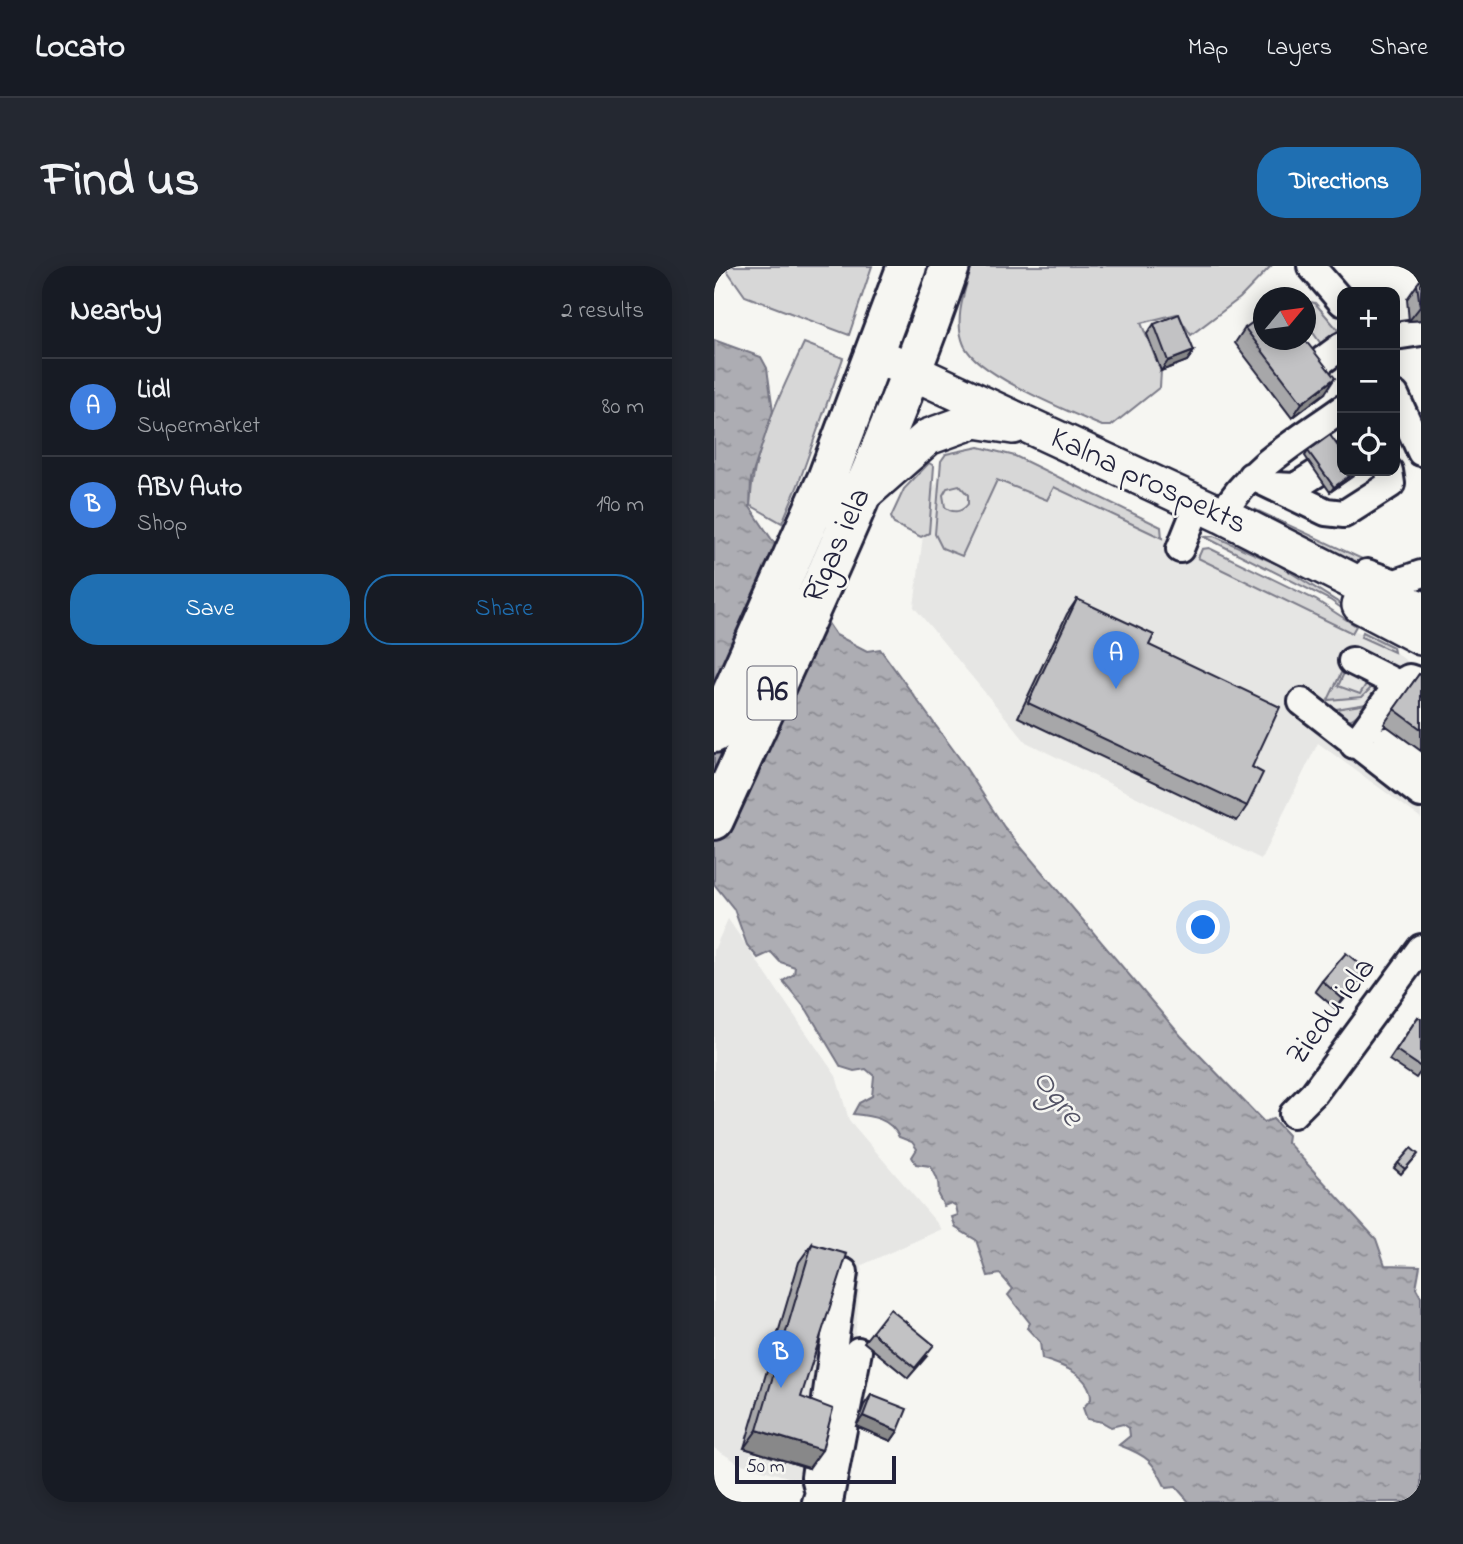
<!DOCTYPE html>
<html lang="en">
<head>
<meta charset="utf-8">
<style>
	:root { --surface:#171b24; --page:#242831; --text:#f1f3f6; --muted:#9ea1a6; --line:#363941; --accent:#1f6fb2 }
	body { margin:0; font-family:"Indie Flower",sans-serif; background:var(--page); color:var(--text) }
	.controls { position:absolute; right:21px; top:21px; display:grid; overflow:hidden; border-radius:14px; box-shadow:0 4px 18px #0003 }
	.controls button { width:63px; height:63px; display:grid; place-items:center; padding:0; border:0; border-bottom:2px solid var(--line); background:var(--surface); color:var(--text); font:35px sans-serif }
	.compass { position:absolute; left:539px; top:21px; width:63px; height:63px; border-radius:50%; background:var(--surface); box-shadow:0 4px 18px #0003; rotate:61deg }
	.scale { position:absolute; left:21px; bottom:18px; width:161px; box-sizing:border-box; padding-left:7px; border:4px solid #22223b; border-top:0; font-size:19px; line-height:24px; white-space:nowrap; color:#22223b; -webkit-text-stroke:5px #f6f6f2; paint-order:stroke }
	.you { position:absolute; left:490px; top:662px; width:24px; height:24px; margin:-18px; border:5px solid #fff; border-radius:50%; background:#1a73e8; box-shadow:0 0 0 10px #1a73e833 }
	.badge { display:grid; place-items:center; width:46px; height:46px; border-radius:50%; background:var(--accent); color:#fff; font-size:23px; font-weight:700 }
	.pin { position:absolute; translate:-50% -58px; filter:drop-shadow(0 2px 4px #0008) }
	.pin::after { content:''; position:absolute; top:37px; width:24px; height:21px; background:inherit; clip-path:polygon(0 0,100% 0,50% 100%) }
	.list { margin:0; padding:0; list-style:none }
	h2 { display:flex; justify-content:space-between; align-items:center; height:91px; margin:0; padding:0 28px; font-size:30px }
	h2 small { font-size:23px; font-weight:400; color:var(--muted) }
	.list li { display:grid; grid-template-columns:46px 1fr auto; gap:21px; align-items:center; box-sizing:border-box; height:98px; padding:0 28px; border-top:2px solid var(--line) }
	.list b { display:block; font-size:26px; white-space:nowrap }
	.list p { margin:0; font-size:23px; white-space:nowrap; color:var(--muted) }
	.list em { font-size:23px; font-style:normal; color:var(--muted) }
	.actions { display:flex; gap:14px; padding:21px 28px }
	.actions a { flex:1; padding:16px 0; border:2px solid var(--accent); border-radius:28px; text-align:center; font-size:24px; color:var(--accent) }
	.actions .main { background:var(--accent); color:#fff }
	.icon { flex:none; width:38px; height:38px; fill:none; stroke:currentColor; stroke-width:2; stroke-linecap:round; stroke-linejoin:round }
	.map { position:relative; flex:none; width:707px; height:1236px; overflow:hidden; border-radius:28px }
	header { display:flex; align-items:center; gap:42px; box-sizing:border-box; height:98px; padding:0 35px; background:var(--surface); border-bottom:2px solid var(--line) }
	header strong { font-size:33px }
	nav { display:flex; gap:38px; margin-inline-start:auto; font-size:24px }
	.intro { display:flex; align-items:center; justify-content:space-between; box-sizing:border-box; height:168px; padding:0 42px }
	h1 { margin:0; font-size:49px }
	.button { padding:18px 32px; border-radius:28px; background:var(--accent); color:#fff; font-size:24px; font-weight:700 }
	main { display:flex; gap:42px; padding:0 42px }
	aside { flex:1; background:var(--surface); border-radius:28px; box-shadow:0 4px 18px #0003 }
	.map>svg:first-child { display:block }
</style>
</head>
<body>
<header>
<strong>Locato</strong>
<nav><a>Map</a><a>Layers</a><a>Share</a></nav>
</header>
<div class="intro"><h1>Find us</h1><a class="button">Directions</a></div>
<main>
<aside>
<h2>Nearby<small>2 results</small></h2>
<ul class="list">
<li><span class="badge" style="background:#3f7fe0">A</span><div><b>Lidl</b><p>Supermarket</p></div><em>80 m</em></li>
<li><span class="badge" style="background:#3f7fe0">B</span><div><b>ABV Auto</b><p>Shop</p></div><em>190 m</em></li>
</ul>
<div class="actions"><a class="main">Save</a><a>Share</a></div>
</aside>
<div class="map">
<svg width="707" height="1236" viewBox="0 0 707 1236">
	<defs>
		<pattern id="water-ripples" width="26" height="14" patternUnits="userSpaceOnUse" patternTransform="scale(1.75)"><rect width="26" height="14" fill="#adadb3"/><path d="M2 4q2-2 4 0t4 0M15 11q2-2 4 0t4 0" fill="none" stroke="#8c8c93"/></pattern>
	</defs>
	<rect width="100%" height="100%" fill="#f6f6f2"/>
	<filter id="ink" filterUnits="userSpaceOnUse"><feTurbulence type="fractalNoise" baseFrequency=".0143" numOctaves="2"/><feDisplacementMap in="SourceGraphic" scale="14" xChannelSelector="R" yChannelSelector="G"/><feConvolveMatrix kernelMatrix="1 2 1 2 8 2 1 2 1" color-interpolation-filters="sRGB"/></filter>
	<g filter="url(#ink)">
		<path fill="#e6e6e4" d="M278,187l395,193 34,26v146l-103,-75 -57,116 -235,-117 -112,-135 14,-111 16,-24z
			M14,653l108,157 13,44 93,109 -80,36 -8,83 -42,136 -74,-21 -24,-15v-498z"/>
		<path fill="#d7d7d7" stroke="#7c7c89" stroke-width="2" fill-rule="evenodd" d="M10,0h148l-23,69 -104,-39z
			M258,0h299l-31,32 -49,37 -14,-21 -36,9 20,48 -1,16 -49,39h-9c-32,-14 -125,-51 -138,-81 -11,-25 1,-55 8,-79z
			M596,36l5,1 23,27 -14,18 -18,-25v-18z
			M90,77l39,15 -45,127 -16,38 -32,-18c3,-59 30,-110 54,-162z
			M265,181l36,9 146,71 1,11 -108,-51 -7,13 -50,-20 -35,76 -20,-8 -7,-14 6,-73 5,-7zM245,219l9,10v9c-6,8 -15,10 -23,3l-2,-12 4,-7z
			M215,197l5,3 -5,67 -8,4 -27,-13 -3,-7 13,-28z
			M542,244l117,54 -7,3 -106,-51z
			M500,270l63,28 83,52 -3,3 -27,-19 -125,-63z
			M495,282l107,52 40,26 -4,7 -154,-75 4,-9z
			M649,366l30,15 1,5 -33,-15z
			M629,403l2,2 -7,15 22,8 6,-10 12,-3 -16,16 -34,3z
			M653,438c-17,22 -21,19 -42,3l11,2z"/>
		<path fill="url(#water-ripples)" stroke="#757583" stroke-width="2" d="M0,74l47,17 6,11 6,43 -22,68 -1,28 86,128 31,16 13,-2 80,110 44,68 177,209 83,86 9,-3 15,16 -1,7 89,97 9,26 35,1 -4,22 5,9v205h-232l-13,-15 -10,1c-13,-27 -18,-32 -47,-43l11,-9 -1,-8 -6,-4 -12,3 -9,-5 -15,-3 -4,-11 8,-9c0,-24 -29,-34 -49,-40l-2,-17 -13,-14 3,-5 -22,-28 5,-6 -13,-15 -12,2 -12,-36 -20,-12 -4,-11 6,-2 -2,-9 -5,-3 -7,3 -6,-11c2,-12 -1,-19 -8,-29l-14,-2 -4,-7 5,-8 -5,-7 -13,-5c-9,-19 -27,-21 -46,-23l6,-11 13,-7 2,-20 -8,-7 -12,2 -13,-4 -34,-57 -24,-29 11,-7 1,-7 -15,-5 -9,-10 -13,6 -11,-13 -13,-36 -20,-25z"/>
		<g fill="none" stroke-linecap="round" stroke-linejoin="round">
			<g stroke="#22223b" stroke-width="32">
				<path id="minor" d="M597,0l31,36
					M681,70l26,-4
					M598,102l30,-22
					M681,129l26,57
					M537,210l75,36 18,2 47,-30 -2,-13
					M559,220l22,1 47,-30
					M508,249c26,-47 77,-75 120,-106
					M466,283l18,-45
					M653,307l28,10 26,-9
					M638,395l46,23
					M588,436l119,92
					M673,475l34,26
					M640,479l44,-61 11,-6 12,4
					M579,848l21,-21 107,-145
					M102,1236l3,-9 -4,-16 29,-205
					M115,1236l29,-151"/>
			</g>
			<g stroke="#22223b" stroke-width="40">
				<path id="major" d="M160,88l348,161 140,71 59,23
					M146,231l68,-60 47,-17 38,6
					M646,339l61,32"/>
			</g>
			<g stroke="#22223b" stroke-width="44">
				<path id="highway" d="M0,467l113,-254 80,-213
					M0,554c84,-183 171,-364 236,-554"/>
			</g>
			<use href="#minor" stroke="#f6f6f2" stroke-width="26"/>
			<use href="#major" stroke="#f6f6f2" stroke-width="35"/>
			<use href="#highway" stroke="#f6f6f2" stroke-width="38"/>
		</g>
		<path fill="#a7a7a9" stroke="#22223b" stroke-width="2" d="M707,13v41l-12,1 -2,-22z
			M440,58l40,27 -7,10 -26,10 -14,-37z
			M531,62l80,65 -33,25 -57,-75z
			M594,185l45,25 -23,16 -25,-36z
			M363,333l72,46 103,122 -5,39 -10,15 -219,-104 49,-103z
			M705,408l2,1v76l-37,-27z
			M646,714l-24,29 -21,-18 7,-10z
			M704,751l3,2v52l-5,7 -27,-18z
			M704,888l-17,20 -7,-6 4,-5z
			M98,978l-11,153 8,71 -65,-20 55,-186z
			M158,1066l55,24 -19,22 -44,-36z
			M157,1129l27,36 -7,10 -35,-15 8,-21z"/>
		<path fill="#888889" stroke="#22223b" stroke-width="2" d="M706,41h1v13l-12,1z
			M480,85l-7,10 -26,10 7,-10z
			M621,112l-10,15 -33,25 10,-15z
			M642,205l-3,5 -23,16 4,-5z
			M653,704l-7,10 -24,29 7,-10z
			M149,1150l35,15 -7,10 -35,-15z
			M43,1164l65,20 -13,18 -65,-20z"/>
		<path fill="#c2c2c4" stroke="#22223b" stroke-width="2" d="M707,13v28h-1l-3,-23z
			M465,48l15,37 -26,10 -14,-37z
			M550,48v26h41l30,38 -33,25 -57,-75z
			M616,169l12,17v19h14l-22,16 -26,-36z
			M363,333l77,36 -5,10 131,62 -28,60 11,6 -16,33 -219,-103z
			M705,408l2,1v54l-27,-20z
			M632,687l21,17 -24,29 -21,-18z
			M704,751l3,2v48l-25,-17z
			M697,882l7,6 -13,15 -7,-6z
			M98,978l35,10 -46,143 32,12 -11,41 -65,-20z
			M176,1043l44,36 -19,23 -43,-36z
			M157,1129l36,14 -9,22 -35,-15z"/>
	</g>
	<g text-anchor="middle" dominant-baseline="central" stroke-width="5" stroke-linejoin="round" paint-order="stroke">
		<rect fill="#f6f6f2" stroke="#626272" stroke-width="2" x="33.5" y="400.5" width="49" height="53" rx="5"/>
		<g font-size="30" font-weight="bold" fill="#22223b">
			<text x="58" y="427">A6</text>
		</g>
		<g font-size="32" fill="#22223b" stroke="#f6f6f2">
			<text transform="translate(434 216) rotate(25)">Kalna prospekts</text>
			<text transform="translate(124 280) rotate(-66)">Rīgas iela</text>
			<text transform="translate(618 746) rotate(-53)">Ziedu iela</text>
		</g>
		<g font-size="33" font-style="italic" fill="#535365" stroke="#f6f6f2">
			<text transform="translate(343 832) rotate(53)">Ogre</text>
		</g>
	</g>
</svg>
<div class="controls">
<button>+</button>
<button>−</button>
<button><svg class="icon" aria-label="locate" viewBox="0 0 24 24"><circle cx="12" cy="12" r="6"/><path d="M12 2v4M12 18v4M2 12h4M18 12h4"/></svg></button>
</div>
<svg class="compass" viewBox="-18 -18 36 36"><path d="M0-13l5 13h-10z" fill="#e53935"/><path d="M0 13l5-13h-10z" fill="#9ea1a6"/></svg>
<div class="scale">50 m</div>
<div class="you"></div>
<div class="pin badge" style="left:402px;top:423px;background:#3f7fe0">A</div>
<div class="pin badge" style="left:67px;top:1122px;background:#3f7fe0">B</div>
</div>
</main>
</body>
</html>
